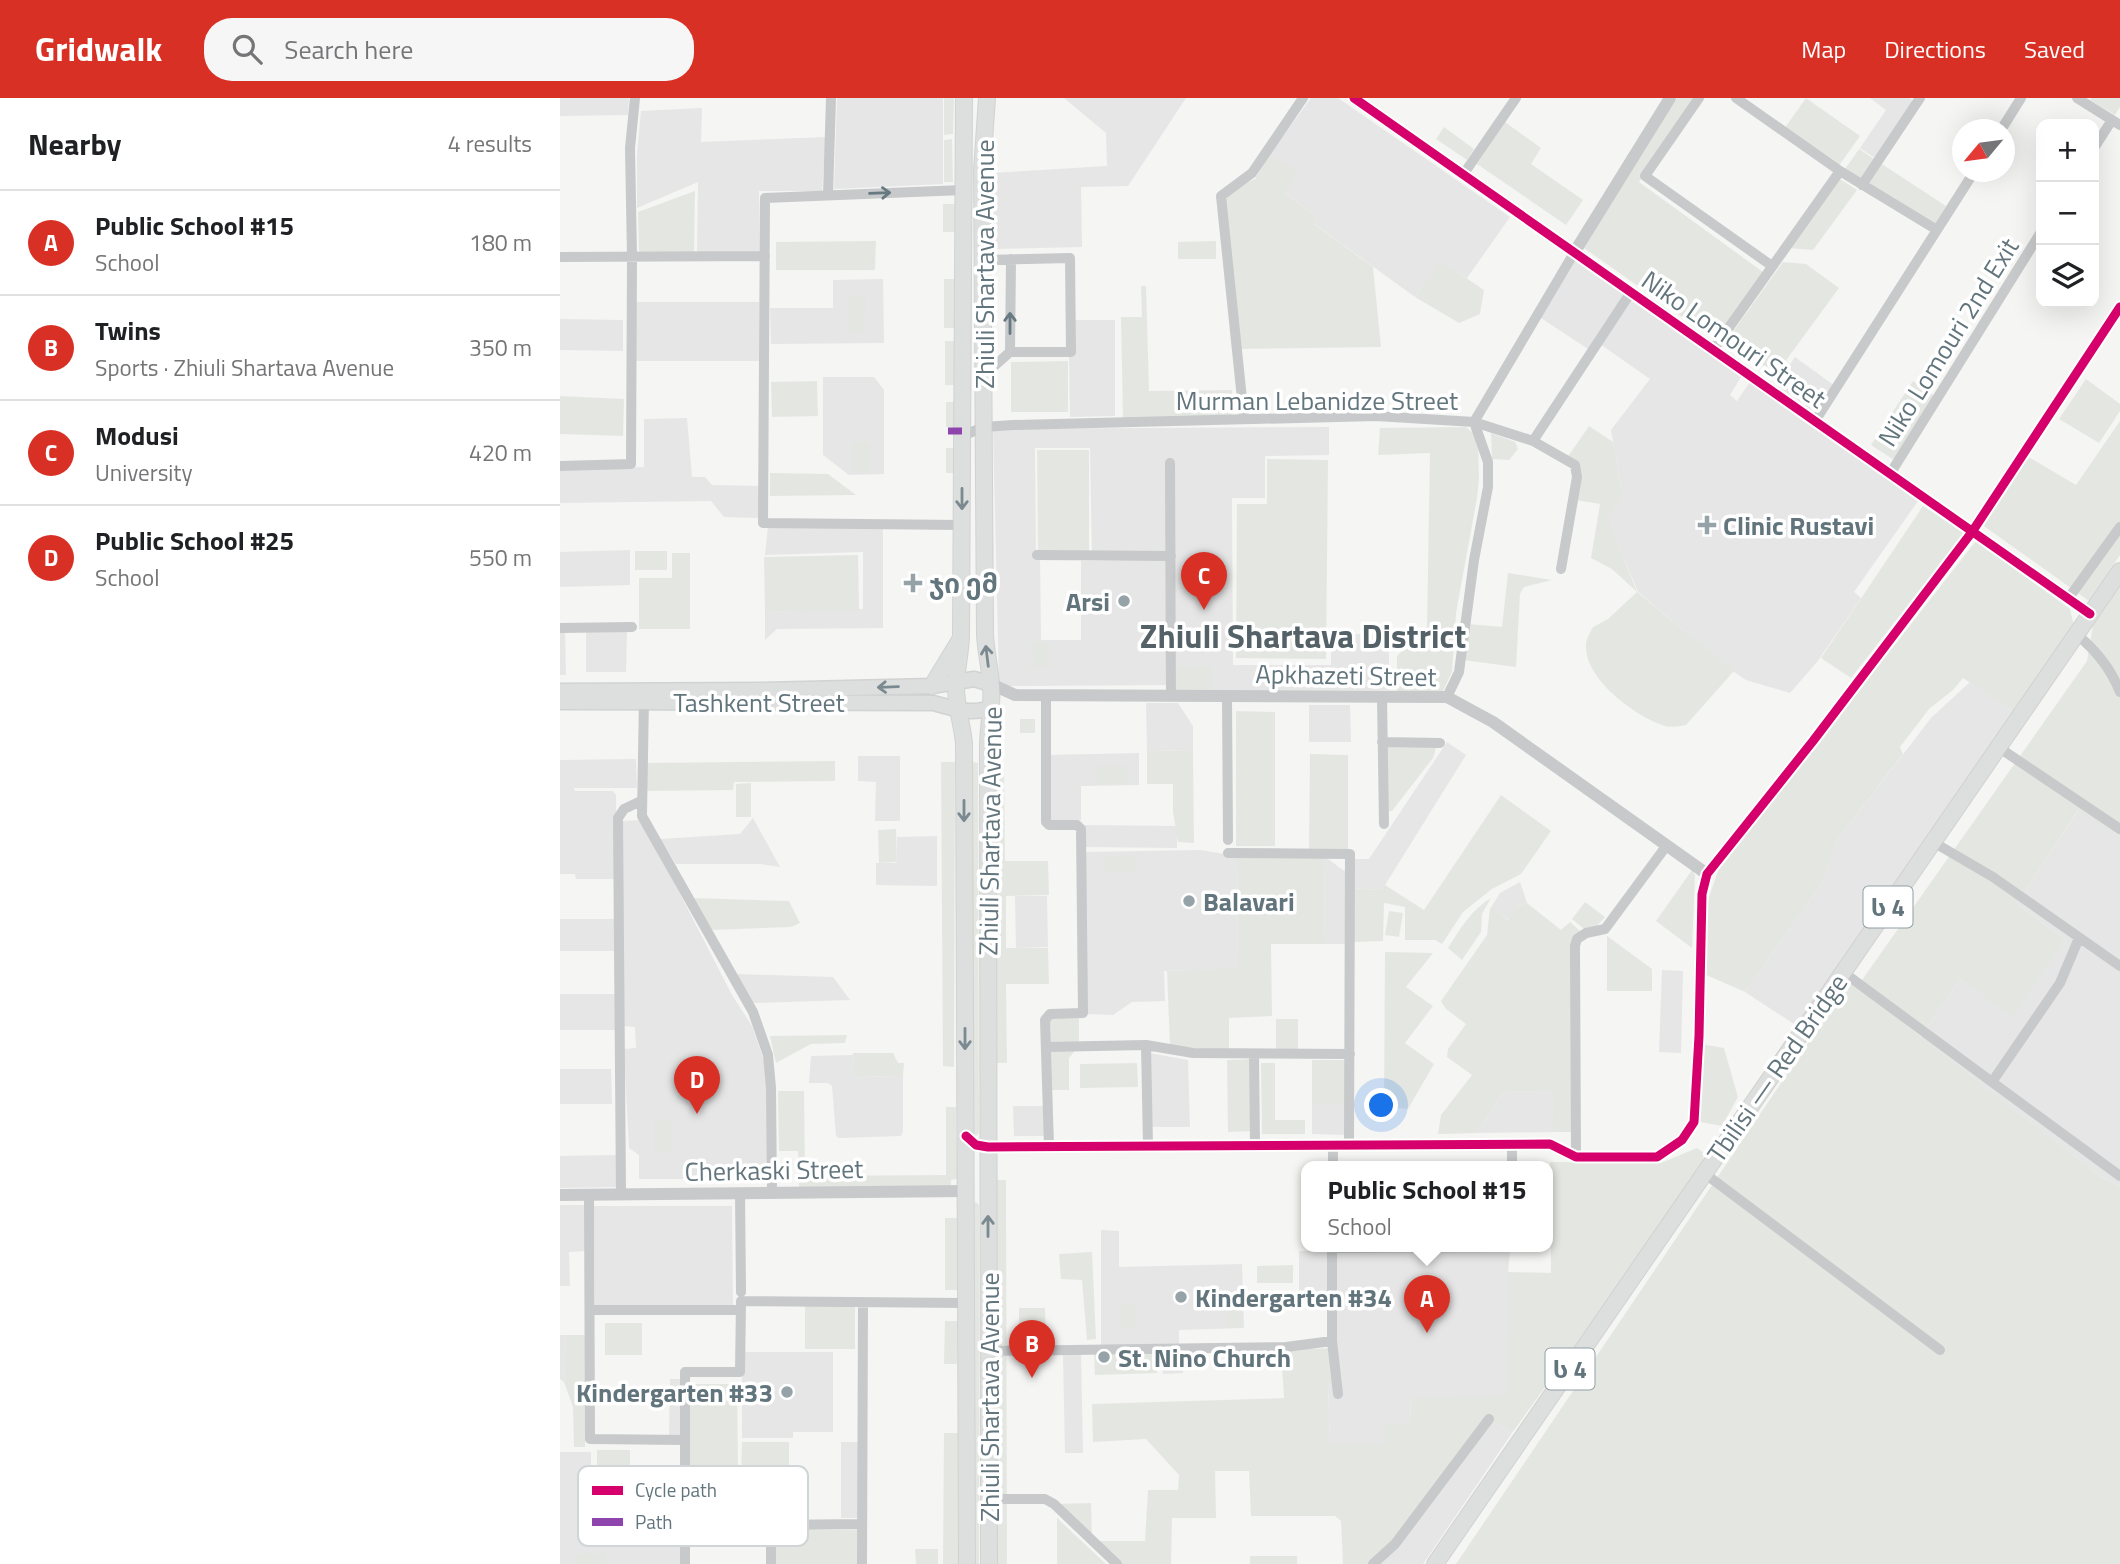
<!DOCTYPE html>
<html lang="en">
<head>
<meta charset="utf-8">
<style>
	:root { --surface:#fff; --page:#f6f6f6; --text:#202124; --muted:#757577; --line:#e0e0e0; --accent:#d93025 }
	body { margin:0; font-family:"Titillium Web","Noto Sans Georgian",sans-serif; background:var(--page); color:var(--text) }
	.controls { position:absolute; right:21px; top:21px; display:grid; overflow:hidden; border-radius:14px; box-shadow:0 7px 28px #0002 }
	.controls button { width:63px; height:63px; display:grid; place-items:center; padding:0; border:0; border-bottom:2px solid var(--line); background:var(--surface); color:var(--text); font:35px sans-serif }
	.compass { position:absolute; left:1392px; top:21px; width:63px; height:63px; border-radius:50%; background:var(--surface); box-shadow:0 7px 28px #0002; rotate:241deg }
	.you { position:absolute; left:822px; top:1008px; width:24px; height:24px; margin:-18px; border:5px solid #fff; border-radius:50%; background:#1a73e8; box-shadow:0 0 0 10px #1a73e833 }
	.badge { display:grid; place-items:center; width:46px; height:46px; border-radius:50%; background:var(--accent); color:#fff; font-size:23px; font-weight:700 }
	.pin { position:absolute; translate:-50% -58px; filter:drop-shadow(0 2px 4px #0008) }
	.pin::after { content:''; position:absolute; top:37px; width:24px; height:21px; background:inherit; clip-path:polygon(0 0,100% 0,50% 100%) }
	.popup { position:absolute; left:741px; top:1063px; width:252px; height:91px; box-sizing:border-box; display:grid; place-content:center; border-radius:14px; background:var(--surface); filter:drop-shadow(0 2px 5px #0005); font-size:23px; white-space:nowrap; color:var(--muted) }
	.popup b { font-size:26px; color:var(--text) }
	.popup::after { content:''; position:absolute; left:50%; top:100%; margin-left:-14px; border:14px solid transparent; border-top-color:var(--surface) }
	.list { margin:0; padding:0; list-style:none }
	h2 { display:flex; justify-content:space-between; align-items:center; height:91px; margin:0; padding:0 28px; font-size:30px }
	h2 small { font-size:23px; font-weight:400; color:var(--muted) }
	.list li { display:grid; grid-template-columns:46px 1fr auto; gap:21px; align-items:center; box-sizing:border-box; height:105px; padding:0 28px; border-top:2px solid var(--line) }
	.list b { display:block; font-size:26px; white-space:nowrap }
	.list p { margin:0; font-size:23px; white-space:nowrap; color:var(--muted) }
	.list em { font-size:23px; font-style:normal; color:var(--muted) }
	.icon { flex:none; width:38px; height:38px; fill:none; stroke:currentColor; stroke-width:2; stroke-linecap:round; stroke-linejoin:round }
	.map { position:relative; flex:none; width:1560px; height:1466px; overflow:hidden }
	header { display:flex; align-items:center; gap:42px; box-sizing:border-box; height:98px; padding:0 35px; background:var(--accent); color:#fff }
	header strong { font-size:33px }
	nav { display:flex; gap:38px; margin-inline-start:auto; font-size:24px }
	.search { width:490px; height:63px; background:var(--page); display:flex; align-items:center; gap:18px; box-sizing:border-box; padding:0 24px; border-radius:28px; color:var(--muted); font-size:26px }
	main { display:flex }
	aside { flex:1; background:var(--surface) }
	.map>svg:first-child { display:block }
</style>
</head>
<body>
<header>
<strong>Gridwalk</strong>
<div class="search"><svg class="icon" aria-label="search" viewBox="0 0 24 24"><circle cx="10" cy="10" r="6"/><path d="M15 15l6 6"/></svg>Search here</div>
<nav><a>Map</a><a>Directions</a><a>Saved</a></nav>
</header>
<main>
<aside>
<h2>Nearby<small>4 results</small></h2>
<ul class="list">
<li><span class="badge">A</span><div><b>Public School #15</b><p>School</p></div><em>180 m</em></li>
<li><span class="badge">B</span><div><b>Twins</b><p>Sports · Zhiuli Shartava Avenue</p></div><em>350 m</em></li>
<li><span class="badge">C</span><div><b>Modusi</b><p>University</p></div><em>420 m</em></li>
<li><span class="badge">D</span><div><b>Public School #25</b><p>School</p></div><em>550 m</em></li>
</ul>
</aside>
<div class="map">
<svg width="1560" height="1466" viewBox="0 0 1560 1466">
	<rect width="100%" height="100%" fill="#f5f5f4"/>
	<path fill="#e5e6e5" d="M0,0h69l-1,17 -68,1z
		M277,0h106v86l-109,5z
		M504,0h122l-58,88 -47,1 1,60 -88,2 -2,-76 115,-7 -1,-33z
		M751,0h27l172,119 -43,61 -26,-16 -26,35 -102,-74 4,-6 -33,-25 -15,-37z
		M1310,0h39l5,3 -39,57 -15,-10 26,-38z
		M142,10l-1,34 125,-5 -4,54h-63l1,64 -63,-1 1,-72 -61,26v-54l4,-43z
		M1015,163l49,34 -36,54 -47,-31z
		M323,181l1,64 -113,1 -1,-36h63v-28z
		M1069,201l112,78 -11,18 7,6 13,-19 168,119 -64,91 7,6 -44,64 -27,31 -44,-13 -12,-8 -96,-80 -32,-76 17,-19 -12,-67 39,-51 -50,-35z
		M76,204h123v59h-123z
		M0,221l63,1v31l-63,-1z
		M513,222h42v96l-45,1 -1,-63z
		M1235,259l40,29 -19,27 -40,-28z
		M263,279h51l10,13v84l-35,1 -26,-20z
		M127,320l5,59h13l7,8 47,1 2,32 -37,-1 -13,-16 -151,2v-34l84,-2v-48z
		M769,329v28l-64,1v42h-33l1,167h98v-31h58v56l-177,1v-25h-36l-1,-113 -83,1 -2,-106h-55l1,107h4l1,85h40v-79l86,-1 1,125 -160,1 -9,-5 -6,-252z
		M208,429l115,1v100l-106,1 -12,11v-28l98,-3v-57l-98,3z
		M70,452v35l-70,2v-35z
		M0,532h5l1,45h-6z
		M26,533h41l-1,41h-40z
		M1410,584l47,32 -220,312 -52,-34 77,-109 16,-44 93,-121z
		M586,605h32l15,23v25l-46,-1z
		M749,607h41l1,37h-42z
		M887,644l19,13 -81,130 -4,5 -28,-2v-29h16z
		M579,655v32l-58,1v34h-31l-2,-65z
		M298,658h42v65h-25l1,-39 -18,-1z
		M76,661l1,29h-63l1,3h38l3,4v84h-40l-1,-5h-15v-114z
		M1519,711l41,28v349l-22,-11 -177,-138 39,-58 52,37 54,-76 -49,-36z
		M193,720l27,49 -20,-3h-84l-16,-25 80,-5z
		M82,722l90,175 20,31 12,35 3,20 1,98h-129v-24l-10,-7 -5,-99 12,-1 -1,-21 -11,-1 -4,-195 1,-10z
		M525,727l92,1v22l-92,-1z
		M377,738v50l-61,-1v-22h21v-26z
		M640,752l37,6 1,113 -74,2 1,30 -33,1 -19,13 -27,-1 -1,-162z
		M764,758l23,17v71h-22z
		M960,784l7,21 -12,5 -6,12 -19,-11 10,-16z
		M455,798h32l1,51 -32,1z
		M0,821h55v32h-55z
		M1102,872l21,1 -2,82 -22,-1z
		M175,876l98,3 17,23 -98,3z
		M0,896h55v36h-55z
		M589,955l39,7 2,67h-39z
		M293,957l2,22 48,-1v55l-2,5 -62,2 -3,-2 -4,-50 -4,-3h-19l2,-27z
		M0,971h51l1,35h-52z
		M994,993v41l-77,1 26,-41z
		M752,1006h34v31l-34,-1z
		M453,1008h34v30h-33z
		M57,1057v32l-57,1v-32z
		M0,1107h26v46l-17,1 1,34h-10z
		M34,1108h138l1,100h-138z
		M541,1132l18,1v36l123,-3 2,64 -65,2v15l-78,2z
		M739,1153h211l-2,21v121l-9,6 -88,-1 -1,25 -26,21h-54l-2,-59 7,-1 -1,-86h-35z
		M0,1237h6l-2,47 -4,-3z
		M601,1251h21l1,24 -20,1z
		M182,1254h91v80h-40v6h-51z
		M521,1256l2,99h-18l-2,-98z
		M110,1281h14v60h-15z
		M931,1322l21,13 -89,131h-48z
		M281,1344h17l1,76h-18z
		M0,1354h31v48l91,1 -1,63h-121z"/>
	<path fill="#e4e7e1" d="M384,0h10l-1,36 -9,1z
		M1117,0h20l-58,84 124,90 -43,63 -8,3 -128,-90z
		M1246,0l54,38 -22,31 -54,-38z
		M1532,0h28v9l-5,8 -25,-15z
		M945,24l36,26 -10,16 52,36 -17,25 -89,-61z
		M884,29l30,22 -7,11 -31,-21z
		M392,41l1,43h-9v-42z
		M1299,51l87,57 -13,21 -88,-58z
		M709,57l28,18 -12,20 32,24 -3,7 59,43 8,80 -140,2 -16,-151 13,-11 17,-8z
		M1278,80l19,12 -44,60 -25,-2z
		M135,93l-1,63h-51l-4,-3 -1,-39z
		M383,106h12v28h-12z
		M316,143l-1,29h-99v-28z
		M656,143v18h-38v-17z
		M881,163l43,29 -4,24 -21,9 -44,-26z
		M1223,164l23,2 33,24 -63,86 -49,-34z
		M384,181h12l-1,49h-11z
		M581,188h5l3,105 83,-1v26l-109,2 -2,-101h21z
		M289,198h17l-2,37h-16z
		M385,243h12v44h-12z
		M508,263v51h-57v-50z
		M1526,281l34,25v7l-21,32 -40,-24z
		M257,283l1,35 -46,1 -1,-35z
		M1353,283l23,16 -42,63 -23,-15z
		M0,298l64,3 -1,37 -63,-2z
		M386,304h9v25h-9z
		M1560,323v134l-31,46 -108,-77 44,-69 51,30z
		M1029,328l24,16 10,55 -16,19 30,76 97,79 -48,54c-6,1 -15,3 -21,1 -29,-9 -79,-46 -79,-79 -1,-6 4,-14 7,-20l15,-8 29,-27 -25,-23 -21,-11 9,-54 -25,-4c5,-21 12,-28 -8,-42z
		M906,329l12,10 1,42 -2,19 -21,115 -4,59 -10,21h-45v-37l30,-29 3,-174 -52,2 2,-27z
		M931,335l24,9 3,7 -9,11 -17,-1z
		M293,344l17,1 -1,29h-17z
		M386,350h9v25h-9z
		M477,352h52v104h-51z
		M707,361l61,1 -2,199 -90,-1 1,-154h30z
		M210,375l58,1 28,21 -86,1z
		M1363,408l41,27 -113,145 -30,-20z
		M1416,443l94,68 5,22 -58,83 -54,-36 -10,12 -24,19 -29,38 3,7 -65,85 -16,44 -77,109 -41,-18 4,-74 10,-29z
		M75,453h32v19h-32z
		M112,455h18v76h-51v-51h33z
		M298,457l1,55 -94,2 -1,-55z
		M948,475l44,7 -28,7 -4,7 -4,73 -53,-7 5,-36 34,3z
		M1560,489v250l-42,-27 -61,94 49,36 -54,77 -52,-38 -33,49 -65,-48 225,-319 6,-36z
		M473,545h15l1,24h-15z
		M616,568h36v25h-36z
		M676,613l39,1v134h-39z
		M460,621h15v14h-15z
		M825,647h52l-4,13 -41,53h-6z
		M587,652l46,1 1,92 -16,-1 -5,-30v-28h-26z
		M750,656l38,1v94h-39z
		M275,663v20l-101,1 -1,8 -90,1v-28z
		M381,664h14l-1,305 -11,-1z
		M412,664l6,1 1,370 -3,3 -3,-3z
		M433,665h11l1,98h43l1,34 -43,1v52h42l1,36h-43l1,79h-10z
		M535,668h32v17h-31z
		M191,685v34h-15v-33z
		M941,697l50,36 -30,43 -29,15 -29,23 -21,32 -7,-4h-30v-33l-21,-4 -1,38 -29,1 -1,-54 28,2 4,-5 39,25z
		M336,731l1,33 -18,1 -1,-33z
		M677,758h87l1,88h-54l1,72 -43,2v32l-36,1 -23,-5 -3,-75 71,-3z
		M545,759h32v16h-31z
		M1132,772l3,5 -3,73 -36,-27z
		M133,800l96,3 11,22 -9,4 -80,3z
		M931,800l-9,16 -1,18 -19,28 -14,-12c12,-19 23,-38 43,-50z
		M1025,804l20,15 -10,11 -11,1 -12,-10z
		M967,805l34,27 9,-8 10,9 -7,201h-19l-1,-41 -50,1 -26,41 -39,1 3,-19 31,-40 -25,-18 1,-8 18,-25 -20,-15 -5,-8 46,-66 3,-27 18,12 7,-12z
		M829,813l14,2 -4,24 -14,-2z
		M1047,838l45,33v22h-45z
		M825,854l48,1 -27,34 27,19 -28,37 29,21 -26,45 -24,-2z
		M1290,883l248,194 22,11v378h-664z
		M492,920h27v28l-10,12v32h-20l-2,-67z
		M716,921h22v32h-22z
		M287,937l-2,8 -34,1 -35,19 -6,-27z
		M1141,946l23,4 14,49 -16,29 -27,-5z
		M293,955h40l5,10h6l-1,13 -49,1z
		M692,961l1,72 -25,1 -1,-72z
		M752,962h34v44h-34z
		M577,965l1,24 -58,1v-24z
		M701,965h14v57h30v14h-43z
		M218,993h26l1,85 141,-1v-68h10l1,72 -6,1v7h-152l-1,-36h-19z
		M112,1021l1,32 -19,1v-32z
		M1137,1050l7,5 -2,16 -190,264 -21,-13 -116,144h-32l-2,-43 -6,-5h-84l-2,-45h-34l1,47h-44l-1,46h-52l-18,-16 -1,-7h45l3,-51h30l1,-15 -33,-36 -53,3 -1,-38 192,-6 -3,-48 54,-2v36l-7,1 2,59h54v-21h26l1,-25 87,-2 9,-6 1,-118 43,1 -1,-111 111,1z
		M435,1082h11l1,384h-10z
		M416,1104l3,3v359h-5l-1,-359z
		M385,1120h13l-1,72h-12z
		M532,1154l4,87 -9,1 -5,-60 -21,-1 -2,-25z
		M733,1167v18h-36v-17z
		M667,1205h13l1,24h-14z
		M561,1206h14v25h-14z
		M245,1207h50v44h-50z
		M459,1210h26l1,36h-27z
		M385,1223h13l-1,43h-13z
		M45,1225h37v32h-37z
		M6,1237h20l-1,112h-11l-1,-40 -9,-25z
		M597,1253v22l-62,2 -1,-22z
		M128,1286h49l1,82 -49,1z
		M384,1335h14v131h-15z
		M182,1344h47v25h-22v29h-73v-23h47z
		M37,1352h33v48l-33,-1z
		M531,1405l1,34 -35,-33z
		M497,1420l49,46h-49z
		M215,1431l83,1v34h-83z
		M355,1451h23v15h-22z
		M46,1455v11h-30v-10z
		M690,1458h47v8h-47z"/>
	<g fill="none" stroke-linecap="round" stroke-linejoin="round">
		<g stroke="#d1d3d3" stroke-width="17">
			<path id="secondary" d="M0,593l202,-1 170,-4 42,-7 17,5
				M0,604l373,1c21,5 38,13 59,4"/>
		</g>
		<g stroke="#d1d2d2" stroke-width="18">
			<path id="primary" d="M404,0l-3,535c0,17 -4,33 -5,50 -1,20 6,40 8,60l3,821
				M427,0l-5,72 3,465c1,17 5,33 6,50 2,21 -3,41 -3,62l1,817
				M372,588l28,-46"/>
		</g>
		<g stroke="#d1d1d1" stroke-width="18">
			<path id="trunk" d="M875,1466l685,-993"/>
		</g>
		<path stroke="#c7c9ca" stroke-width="10" d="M1139,0l-54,78 127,90
			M1176,0l104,73 97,59
			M1517,0l43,27
			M1441,32l20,-32
			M1534,50l18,-28
			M903,77l53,-77
			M1302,87l58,-87
			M268,97l3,-97
			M0,159l205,-1
			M423,162l87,-2 1,94h-61
			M1153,252l127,-179
			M424,277l26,-23 1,-93
			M684,320l-23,-222 31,-23 51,-75
			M1255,323l159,-249
			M914,324l100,-169
			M402,338l22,-9 29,-2 363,-9 98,6 59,19 42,24 2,12 -16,92
			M973,343l98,-149
			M610,365l1,233
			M0,368l71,-2 1,-207 -2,-109 5,-50
			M1330,376l151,-242
			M402,427l-199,-2 2,-325 198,-8
			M1412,434l148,-225
			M477,457l134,1
			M1508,501l52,-72
			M0,530l72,-1
			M1516,536c20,16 35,35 44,58
			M486,597v127l3,3h28l4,4 2,184 -33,1 -5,6 4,126
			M667,598l1,144
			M84,599l-2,119 111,196 15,43 3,33 1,105
			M822,599l2,127
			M887,599l12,-25 15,-112 14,-73v-25l-14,-40
			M822,644l58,1
			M1438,649l122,82
			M1373,744l60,35 127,89
			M668,755l122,1 -1,291
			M1519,840l-19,45 -68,99 128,94
			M1283,874l149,110
			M586,947l2,101
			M486,949l100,-2 47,8 157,1
			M694,956l1,91
			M952,1046v23
			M773,1047v22
			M1016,1059l-1,-211 2,-7 9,-6 19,-4 62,-84
			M1144,1075l236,177
			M180,1095l1,99
			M29,1097l1,244 95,1
			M61,1097l-3,-377 6,-9 17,-8
			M772,1149v94l6,53
			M771,1150l181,-1
			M30,1212h150
			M429,1253l297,-4 46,-6
			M429,1401h56l9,5 63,60
			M125,1466v-192h55l1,-71 225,2
			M211,1466v-39l91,-1
			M302,1466l1,-262
			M813,1466l22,-20 94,-125"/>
		<path stroke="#c7c9ca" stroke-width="12" d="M794,0l736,516
			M1014,155l96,-155
			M431,586l24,11 432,2 46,25 214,152
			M406,1038l10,9 12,2 562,-3 26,13h81l25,-17 12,-18 5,-86 3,-142 5,-20 106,-133 159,-209
			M0,1097l406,-4"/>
		<use href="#secondary" stroke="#dddede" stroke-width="14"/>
		<use href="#primary" stroke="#dddede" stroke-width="16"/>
		<use href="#trunk" stroke="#dddede" stroke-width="16"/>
		<path stroke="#8e44ad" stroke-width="7" stroke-dasharray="14 7" stroke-linecap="butt" d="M388,333h14"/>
		<g stroke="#fff" stroke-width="13">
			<path id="cycleway" d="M794,0l736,516
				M406,1038l10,9 12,2 562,-3 26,13h81l25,-17 12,-18 5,-86 3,-142 5,-20 106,-133 159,-209 148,-225"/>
		</g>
		<use href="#cycleway" stroke="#d6006c" stroke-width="9"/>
	</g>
	<defs><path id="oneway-shaft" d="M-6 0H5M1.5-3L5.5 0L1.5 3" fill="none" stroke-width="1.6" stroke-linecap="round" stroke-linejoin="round" transform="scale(1.75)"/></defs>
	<g stroke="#677981">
		<use href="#oneway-shaft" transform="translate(320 95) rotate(-2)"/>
		<use href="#oneway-shaft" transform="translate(450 225) rotate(-90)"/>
	</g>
	<g stroke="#7b8a90">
		<use href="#oneway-shaft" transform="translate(402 401) rotate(90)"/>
		<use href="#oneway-shaft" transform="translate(427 558) rotate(-97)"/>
		<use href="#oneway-shaft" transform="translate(328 589) rotate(178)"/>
		<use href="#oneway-shaft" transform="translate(404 713) rotate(90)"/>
		<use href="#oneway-shaft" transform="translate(405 941) rotate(90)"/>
		<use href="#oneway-shaft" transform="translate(428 1128) rotate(-90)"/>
	</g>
	<g fill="#95a2a7" stroke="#fff" stroke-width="2.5">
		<path d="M1143.5 416.5h7v7h7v7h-7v7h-7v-7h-7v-7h7z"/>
		<path d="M349.5 474.5h7v7h7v7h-7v7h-7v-7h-7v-7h7z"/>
		<circle cx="564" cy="503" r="7"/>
		<circle cx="629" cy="803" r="7"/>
		<circle cx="621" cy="1199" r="7"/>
		<circle cx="544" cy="1259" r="7"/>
		<circle cx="227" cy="1294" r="7"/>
	</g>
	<g text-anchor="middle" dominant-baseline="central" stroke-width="7" stroke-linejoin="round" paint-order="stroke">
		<g fill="#fff" stroke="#919ea4" stroke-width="2">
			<rect x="1303.5" y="788.5" width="49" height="41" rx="5"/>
			<rect x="985.5" y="1250.5" width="49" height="41" rx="5"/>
		</g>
		<g font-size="24" font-weight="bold" fill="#62757d">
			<text x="1328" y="809">ს 4</text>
			<text x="1010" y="1271">ს 4</text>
		</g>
		<g font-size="26" fill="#62757d" stroke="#fff">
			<text transform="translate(424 166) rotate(-90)">Zhiuli Shartava Avenue</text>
			<text transform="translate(1174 241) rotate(35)">Niko Lomouri Street</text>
			<text transform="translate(1388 244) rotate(-58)">Niko Lomouri 2nd Exit</text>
			<text x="757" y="302">Murman Lebanidze Street</text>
			<text transform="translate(786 577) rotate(1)">Apkhazeti Street</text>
			<text x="199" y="604">Tashkent Street</text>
			<text transform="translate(430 733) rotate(-89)">Zhiuli Shartava Avenue</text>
			<text transform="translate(1217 970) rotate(-55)">Tbilisi — Red Bridge</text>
			<text transform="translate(214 1072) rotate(-1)">Cherkaski Street</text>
			<text transform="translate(429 1299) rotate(-90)">Zhiuli Shartava Avenue</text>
		</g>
		<g font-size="26" font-weight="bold" fill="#62757d" stroke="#fff" text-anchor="start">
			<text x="1163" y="427">Clinic Rustavi</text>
			<text x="369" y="485">ჯი ემ</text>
			<text x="550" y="503" text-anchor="end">Arsi</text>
			<text x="643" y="803">Balavari</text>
			<text x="635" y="1199">Kindergarten #34</text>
			<text x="558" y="1259">St. Nino Church</text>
			<text x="213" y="1294" text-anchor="end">Kindergarten #33</text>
		</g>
		<g font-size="33" font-weight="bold" fill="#546268" stroke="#fff">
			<text x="743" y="538">Zhiuli Shartava District</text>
		</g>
	</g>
	<rect x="18" y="1368" width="230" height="80" rx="10" fill="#fff" stroke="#d0d6d8" stroke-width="2"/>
	<rect x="32" y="1388" width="31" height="9" fill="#d6006c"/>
	<rect x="32" y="1420" width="31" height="8" fill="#8e44ad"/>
	<g font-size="19" fill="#62757d">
		<text x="75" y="1399">Cycle path</text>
		<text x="75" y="1431">Path</text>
	</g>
</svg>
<div class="controls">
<button>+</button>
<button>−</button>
<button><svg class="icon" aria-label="layers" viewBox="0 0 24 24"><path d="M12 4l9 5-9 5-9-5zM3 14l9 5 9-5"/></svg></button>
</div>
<svg class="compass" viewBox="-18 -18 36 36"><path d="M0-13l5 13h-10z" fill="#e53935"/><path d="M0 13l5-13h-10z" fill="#757577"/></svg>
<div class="you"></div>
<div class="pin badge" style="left:867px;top:1235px">A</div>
<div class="popup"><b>Public School #15</b>School</div>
<div class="pin badge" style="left:472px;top:1280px">B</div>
<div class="pin badge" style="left:644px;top:512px">C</div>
<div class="pin badge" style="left:137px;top:1016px">D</div>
</div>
</main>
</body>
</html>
